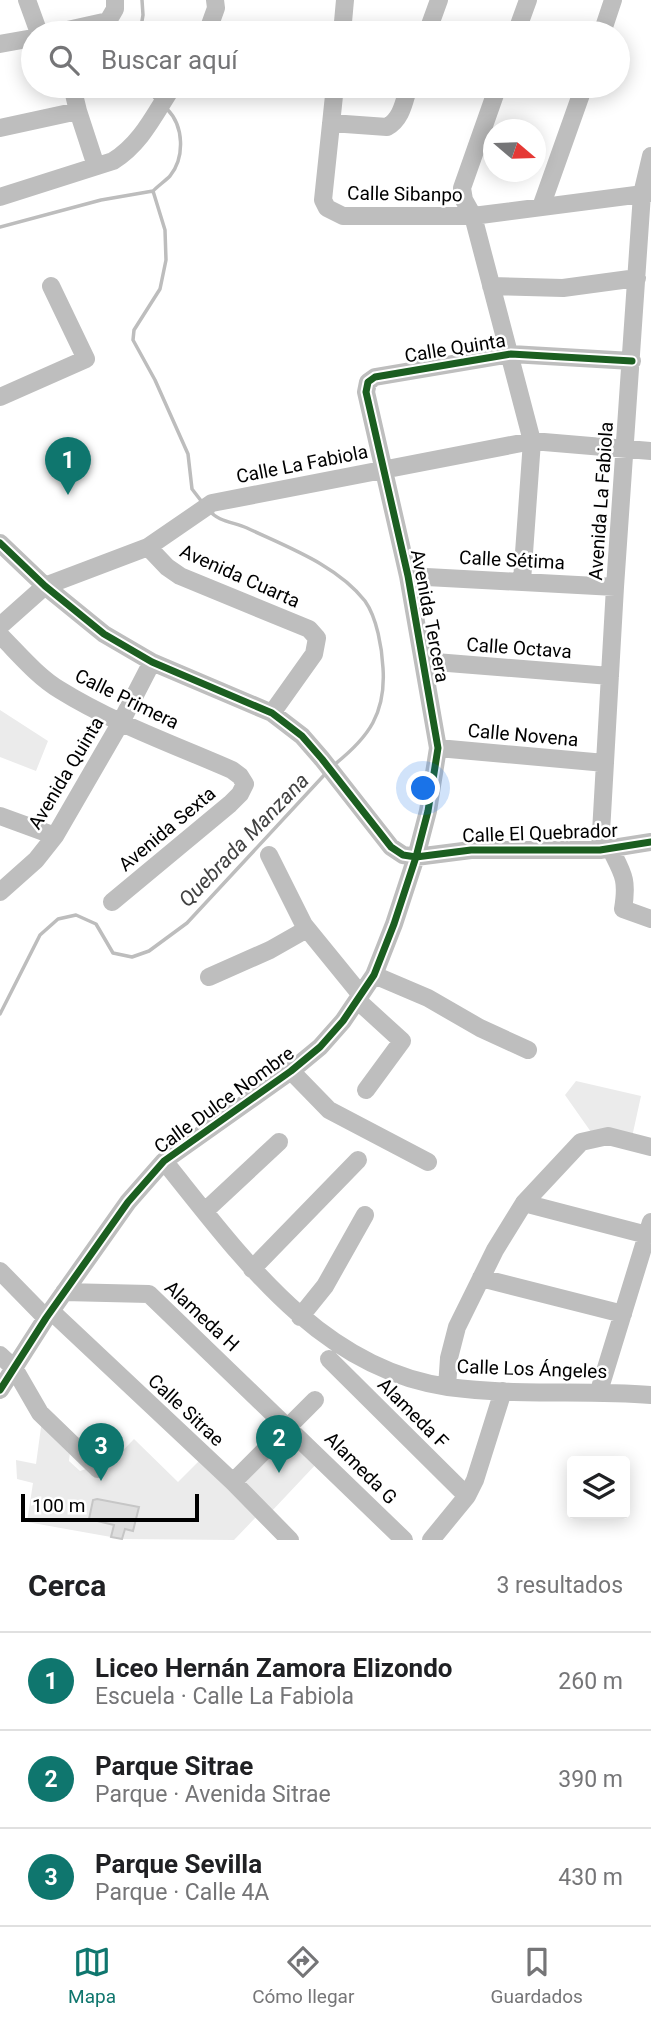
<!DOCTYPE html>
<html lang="es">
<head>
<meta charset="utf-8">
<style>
	:root { --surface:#fff; --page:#f6f6f6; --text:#202124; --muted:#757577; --line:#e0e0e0; --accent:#0f766e }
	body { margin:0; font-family:Roboto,sans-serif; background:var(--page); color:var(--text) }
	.controls { position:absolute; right:21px; bottom:21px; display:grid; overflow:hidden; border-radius:7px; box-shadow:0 4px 18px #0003 }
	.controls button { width:63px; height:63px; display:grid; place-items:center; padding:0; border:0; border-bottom:2px solid var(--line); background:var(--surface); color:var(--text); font:35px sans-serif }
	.compass { position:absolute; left:483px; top:119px; width:63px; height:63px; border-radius:50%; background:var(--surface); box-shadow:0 4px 18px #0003; rotate:109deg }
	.scale { position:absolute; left:21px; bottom:18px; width:178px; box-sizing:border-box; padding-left:7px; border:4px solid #000; border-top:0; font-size:19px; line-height:24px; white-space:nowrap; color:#000; -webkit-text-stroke:5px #fff; paint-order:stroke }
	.you { position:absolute; left:424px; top:789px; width:24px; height:24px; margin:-18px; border:5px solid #fff; border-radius:50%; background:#1a73e8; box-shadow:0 0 0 10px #1a73e833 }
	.badge { display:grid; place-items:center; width:46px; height:46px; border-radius:50%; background:var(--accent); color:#fff; font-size:23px; font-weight:700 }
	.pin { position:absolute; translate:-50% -58px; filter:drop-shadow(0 2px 4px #0008) }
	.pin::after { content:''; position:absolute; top:37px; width:24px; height:21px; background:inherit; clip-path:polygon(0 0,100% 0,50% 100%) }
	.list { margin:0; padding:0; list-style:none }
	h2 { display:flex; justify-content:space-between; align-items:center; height:91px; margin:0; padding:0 28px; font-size:30px }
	h2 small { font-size:23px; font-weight:400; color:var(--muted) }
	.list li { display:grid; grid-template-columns:46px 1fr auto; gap:21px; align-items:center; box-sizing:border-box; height:98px; padding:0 28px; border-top:2px solid var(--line) }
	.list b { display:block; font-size:26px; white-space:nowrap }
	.list p { margin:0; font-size:23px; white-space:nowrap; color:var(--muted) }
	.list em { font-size:23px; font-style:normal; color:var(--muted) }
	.icon { flex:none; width:38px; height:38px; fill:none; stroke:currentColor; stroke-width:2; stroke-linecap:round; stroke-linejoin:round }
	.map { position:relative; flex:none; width:651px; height:1540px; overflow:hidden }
	.search { position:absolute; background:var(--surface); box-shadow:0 4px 18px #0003; left:21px; right:21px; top:21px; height:77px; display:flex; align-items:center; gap:18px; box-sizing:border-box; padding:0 24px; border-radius:38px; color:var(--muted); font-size:26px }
	.sheet { height:385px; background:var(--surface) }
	nav { display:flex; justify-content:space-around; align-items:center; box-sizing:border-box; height:98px; border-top:2px solid var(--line); background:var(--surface); font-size:19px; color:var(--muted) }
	nav a { display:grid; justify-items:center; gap:4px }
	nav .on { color:var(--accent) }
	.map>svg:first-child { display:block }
</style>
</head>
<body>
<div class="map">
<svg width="651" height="1540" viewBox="0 0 651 1540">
	<rect width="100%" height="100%" fill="#fff"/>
	<path fill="#ebebeb" d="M0,710l48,31 -12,30 -36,-14z
		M576,1081l65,15 -9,41 -41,-5 -26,-37z
		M42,1420l28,32 -1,9 11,10 6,-2 13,6 35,-36 44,43 24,-24 56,57 -24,25 -112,-1 3,-10 8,2 3,-10 -2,-2 1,-7 3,1v-5l-41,-9 -4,1 -4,18 25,7 -3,12 -84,-15 6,-39 -16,-4 -1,-19 20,4z
		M290,1433l29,28 -49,52 -31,-29z"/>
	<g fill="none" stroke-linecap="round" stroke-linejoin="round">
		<path stroke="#bdbdbd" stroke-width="3.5" d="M140,33l3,-18 -1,-15
			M144,86l12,13
			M153,191l12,39 1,30 -6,29 -26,41 -1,10 22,40 33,74 4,35 10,13
			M153,191c5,-5 12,-10 17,-15 15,-19 14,-50 -3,-67
			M0,227l101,-27 52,-9
			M209,510c9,12 25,12 38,18 40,19 90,37 118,73 12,17 17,47 18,67 3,45 -14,69 -48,96
			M0,1014l40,-79 18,-16 18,-4 20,9 17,29 19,4 17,-6 38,-28 140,-151"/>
	</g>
	<path fill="#dedede" stroke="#c6c6c6" stroke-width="2" d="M97,1499l42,8 -6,24 -8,-2 -3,10 -11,-2 3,-12 -25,-6 4,-19z"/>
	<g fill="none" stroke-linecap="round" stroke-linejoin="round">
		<path stroke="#bebebe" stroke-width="18" d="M27,0l12,33
			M54,33l54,-12 7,-12v-9
			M207,33l9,-25 -1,-8
			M342,33l3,-33
			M427,33l12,-33
			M516,33l12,-33
			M602,33l11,-33
			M0,44l33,-6
			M72,86l6,25
			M335,86l-12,114 4,8 16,8h130l178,-23
			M498,86l-36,102 2,12 9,16 59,225 -10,140
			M331,123l56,4c15,-8 17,-26 22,-41
			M0,128l78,-17 18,55
			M0,197l113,-36c29,-18 42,-48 60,-75
			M541,207l43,-121
			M491,286l72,2 74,-10
			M0,397l86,-38 -35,-73
			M0,543l45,43 59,48 48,28 120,51 30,23 20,23 69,88 12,8 13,2 55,-7h129l51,-8
			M148,547l19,20 13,9 129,53 8,9 -3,16 -42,59
			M408,576l207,11
			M0,626l45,-40 103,-39 64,-44 320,-62 119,10
			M0,635c19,19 37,41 60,55 53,33 115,55 172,80l8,6 5,8 -5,10 -10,10 -118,98
			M423,661l187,15
			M438,748l167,15
			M0,816l55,20
			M610,848c13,26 18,31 13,61l28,10
			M600,850l15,-263 27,-393 9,-38
			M269,855l35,70 57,70
			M0,892l36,-32 19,-24 66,-114 31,-60
			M374,975l54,23 52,30 48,22
			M209,977l61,-27 37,-21
			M357,1000l45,41 -36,49
			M291,1071l38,39 99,52
			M164,1161c76,94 155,208 284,226 67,9 136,3 203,8
			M524,1203l123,32
			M205,1211l74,-69
			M252,1269l106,-109
			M0,1271l46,47
			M481,1278l142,36
			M64,1292l85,2 255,246
			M51,1311l182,171 57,58
			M300,1317l25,-31 40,-71
			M0,1355l14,13 26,45 58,56
			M329,1359l138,137
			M447,1387l2,-29 8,-31 38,-77 29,-47 57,-61 27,-6 43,11
			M0,1390l46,-72 82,-116 36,-41 127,-90 29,-24 23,-26 31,-46 20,-51 22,-67 12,-46 10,-63 -30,-172 -42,-184 2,-10 7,-5 136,-23 121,7
			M599,1391l52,-169
			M233,1482l82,-82
			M431,1540l36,-44 8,-16 28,-89"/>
		<g stroke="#fff" stroke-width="11">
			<path id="cycleway" d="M0,543l45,43 59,48 48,28 120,51 30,23 20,23 69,88 12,8 13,2 55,-7h129l51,-8
				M0,1390l46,-72 82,-116 36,-41 127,-90 29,-24 23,-26 31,-46 20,-51 22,-67 12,-46 10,-63 -30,-172 -42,-184 2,-10 7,-5 136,-23 121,7"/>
		</g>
		<use href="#cycleway" stroke="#1b5e20" stroke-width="7"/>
	</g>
	<g text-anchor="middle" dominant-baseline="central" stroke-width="5" stroke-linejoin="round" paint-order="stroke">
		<g font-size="19" fill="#000" stroke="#fff">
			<text transform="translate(405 194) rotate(1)">Calle Sibanpo</text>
			<text transform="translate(455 348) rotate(-9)">Calle Quinta</text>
			<text transform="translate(302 464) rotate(-11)">Calle La Fabiola</text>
			<text transform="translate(601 501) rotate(-86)">Avenida La Fabiola</text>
			<text transform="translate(512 560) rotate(3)">Calle Sétima</text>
			<text transform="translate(240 576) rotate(24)">Avenida Cuarta</text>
			<text transform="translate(430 616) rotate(79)">Avenida Tercera</text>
			<text transform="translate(519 648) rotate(4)">Calle Octava</text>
			<text transform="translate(127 699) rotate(26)">Calle Primera</text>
			<text transform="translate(523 735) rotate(5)">Calle Novena</text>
			<text transform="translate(66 773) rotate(-59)">Avenida Quinta</text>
			<text transform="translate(167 829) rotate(-40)">Avenida Sexta</text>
			<text transform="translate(540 833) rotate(-2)">Calle El Quebrador</text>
			<text transform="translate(224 1100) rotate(-36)">Calle Dulce Nombre</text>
			<text transform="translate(202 1316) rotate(43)">Alameda H</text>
			<text transform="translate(532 1369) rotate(2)">Calle Los Ángeles</text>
			<text transform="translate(186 1410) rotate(43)">Calle Sitrae</text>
			<text transform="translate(413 1413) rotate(45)">Alameda F</text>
			<text transform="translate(361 1468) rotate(45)">Alameda G</text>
		</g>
		<g font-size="21" font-style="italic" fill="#424242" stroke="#fff">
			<text transform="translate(244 840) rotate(-46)">Quebrada Manzana</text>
		</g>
	</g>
</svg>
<div class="controls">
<button><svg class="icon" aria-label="layers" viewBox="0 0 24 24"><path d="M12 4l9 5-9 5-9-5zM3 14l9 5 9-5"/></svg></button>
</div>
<svg class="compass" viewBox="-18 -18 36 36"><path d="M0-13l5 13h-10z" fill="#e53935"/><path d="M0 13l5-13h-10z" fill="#757577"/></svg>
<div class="scale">100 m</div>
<div class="you"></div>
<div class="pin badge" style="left:68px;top:495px">1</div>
<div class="pin badge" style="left:279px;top:1473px">2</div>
<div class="pin badge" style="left:101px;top:1481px">3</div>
<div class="search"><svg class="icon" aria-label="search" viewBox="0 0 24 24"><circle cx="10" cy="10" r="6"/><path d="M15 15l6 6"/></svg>Buscar aquí</div>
</div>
<section class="sheet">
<h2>Cerca<small>3 resultados</small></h2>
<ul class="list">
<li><span class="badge">1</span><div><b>Liceo Hernán Zamora Elizondo</b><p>Escuela · Calle La Fabiola</p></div><em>260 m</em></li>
<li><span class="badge">2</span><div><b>Parque Sitrae</b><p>Parque · Avenida Sitrae</p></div><em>390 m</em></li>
<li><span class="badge">3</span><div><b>Parque Sevilla</b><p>Parque · Calle 4A</p></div><em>430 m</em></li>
</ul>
</section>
<nav>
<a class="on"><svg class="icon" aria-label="map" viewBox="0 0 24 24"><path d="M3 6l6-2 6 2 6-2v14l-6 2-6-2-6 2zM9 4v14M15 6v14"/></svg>Mapa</a>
<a><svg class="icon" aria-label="directions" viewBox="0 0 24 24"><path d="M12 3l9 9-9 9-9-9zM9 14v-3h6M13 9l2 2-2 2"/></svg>Cómo llegar</a>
<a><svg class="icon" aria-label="saved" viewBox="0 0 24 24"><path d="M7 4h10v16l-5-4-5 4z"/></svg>Guardados</a>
</nav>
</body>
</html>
